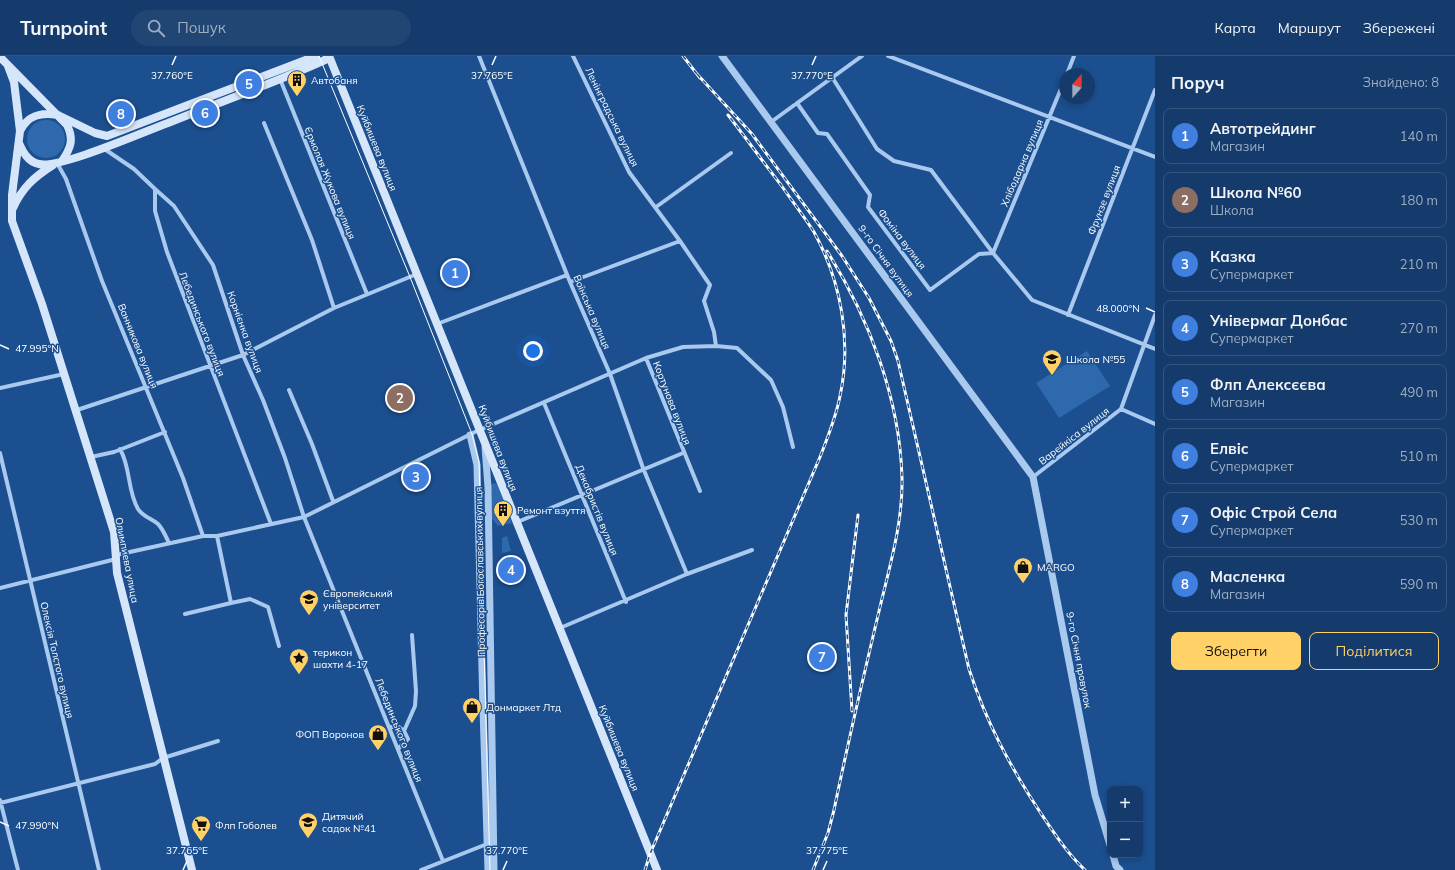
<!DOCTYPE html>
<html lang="uk">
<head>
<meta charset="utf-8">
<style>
	:root { --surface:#143b6b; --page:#214673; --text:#f1f3f6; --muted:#9dadc1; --line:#33557e; --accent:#ffd166 }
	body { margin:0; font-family:Mulish,sans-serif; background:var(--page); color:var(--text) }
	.controls { position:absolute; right:12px; bottom:12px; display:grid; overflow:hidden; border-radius:8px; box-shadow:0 2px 6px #0003 }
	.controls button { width:36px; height:36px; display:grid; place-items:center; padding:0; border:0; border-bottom:1px solid var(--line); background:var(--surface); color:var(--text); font:20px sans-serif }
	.compass { position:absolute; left:1059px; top:12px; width:36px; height:36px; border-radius:50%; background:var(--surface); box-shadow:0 2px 6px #0003; rotate:21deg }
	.you { position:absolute; left:533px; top:295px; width:14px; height:14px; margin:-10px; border:3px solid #fff; border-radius:50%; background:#1a73e8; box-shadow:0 0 0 6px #1a73e833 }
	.badge { display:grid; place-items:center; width:26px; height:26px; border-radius:50%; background:var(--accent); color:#fff; font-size:13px; font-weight:700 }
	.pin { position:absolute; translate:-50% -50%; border:2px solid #fff; box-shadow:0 1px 4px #0006 }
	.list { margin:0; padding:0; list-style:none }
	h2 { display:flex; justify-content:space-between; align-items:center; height:52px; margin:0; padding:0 16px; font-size:17px }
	h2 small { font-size:13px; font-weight:400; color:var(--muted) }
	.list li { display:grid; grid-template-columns:26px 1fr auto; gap:12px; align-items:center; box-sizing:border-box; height:56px; margin:0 8px 8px; padding:0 8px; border:1px solid var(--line); border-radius:8px }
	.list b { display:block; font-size:15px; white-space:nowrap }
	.list p { margin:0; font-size:13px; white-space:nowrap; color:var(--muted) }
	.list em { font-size:13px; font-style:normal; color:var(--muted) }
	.actions { display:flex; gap:8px; padding:12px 16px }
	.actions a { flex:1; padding:9px 0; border:1px solid var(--accent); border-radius:8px; text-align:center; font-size:14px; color:var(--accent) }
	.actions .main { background:var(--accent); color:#111 }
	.icon { flex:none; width:22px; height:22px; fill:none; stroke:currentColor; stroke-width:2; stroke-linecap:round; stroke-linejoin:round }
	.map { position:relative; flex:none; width:1155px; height:814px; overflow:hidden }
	header { display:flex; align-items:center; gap:24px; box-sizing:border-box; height:56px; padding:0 20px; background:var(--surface); border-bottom:1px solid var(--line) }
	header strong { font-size:19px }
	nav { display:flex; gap:22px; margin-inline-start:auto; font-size:14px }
	.search { width:280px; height:36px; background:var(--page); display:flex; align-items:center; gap:10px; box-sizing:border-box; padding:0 14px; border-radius:22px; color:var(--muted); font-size:15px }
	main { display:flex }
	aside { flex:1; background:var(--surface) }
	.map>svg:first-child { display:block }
</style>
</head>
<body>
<header>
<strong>Turnpoint</strong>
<div class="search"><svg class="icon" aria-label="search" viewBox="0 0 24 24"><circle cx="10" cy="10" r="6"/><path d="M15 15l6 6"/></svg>Пошук</div>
<nav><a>Карта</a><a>Маршрут</a><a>Збережені</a></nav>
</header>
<main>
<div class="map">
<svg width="1155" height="814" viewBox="0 0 1155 814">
	<rect width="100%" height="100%" fill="#1b4f8f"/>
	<path fill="#2e69ad" d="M27 83a19 19 0 1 1 38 0a19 19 0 1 1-38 0Z
		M1087,295l23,35 -51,32 -23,-35z
		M494,427l3,1 15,39 -14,3 -6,-7 -1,-34z
		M507,480l4,15 -9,2v-15z"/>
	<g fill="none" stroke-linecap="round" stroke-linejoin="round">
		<path stroke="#a9c9ee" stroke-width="4" d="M479,0l91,226 40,92 33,94 44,106
			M573,0l56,116 51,69 30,44 -6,16 10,31 2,14
			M888,0l267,101
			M1067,18l7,-18
			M832,21l45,72 17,12 37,9 62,83 39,47 123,49
			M280,23l87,215
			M797,47l21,30 9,1 43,61 -2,12 62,83 49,-36 14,-1
			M771,66l91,-66
			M264,67l48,117 22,68
			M103,92l31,21 21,20v22l12,41 104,272
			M57,107l9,16 36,102 81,197 20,58
			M155,133l19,17 39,59 30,90 20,45 22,58 19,59 139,344
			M656,151l75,-54
			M993,197l72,-174
			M570,226l110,-41
			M1068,259l87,-225
			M437,268l130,-49
			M0,332l64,-14
			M289,334l23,54 21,57
			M544,347l82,199
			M1121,353l34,15
			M77,354l166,-55 91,-47 83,-34
			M120,393c11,19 7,41 18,60 5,8 13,9 20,15 5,5 8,13 11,19
			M0,397l99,417
			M91,401l23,-5 51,-20
			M1033,421l88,-68 34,-94
			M700,435l-54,-133 37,-11 33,-1 21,2 34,32 12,27 10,40
			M515,467l168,-70
			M217,480l14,67 19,-4 18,8 11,39
			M116,499l87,-19h14l87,-19 171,-85 171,-74
			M0,532l116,-29
			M185,558l46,-11
			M560,572l127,-54 65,-24
			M390,671h9l5,4 11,-25 1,-15 -4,-56
			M398,693l10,-10 -4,-8
			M0,744l18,70
			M0,747l155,-39 8,-6 55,-17
			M421,814l66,-26"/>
		<path stroke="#a9c9ee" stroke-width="7" d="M722,0l311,421 62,318 15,50
			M470,379l7,30 6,244
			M485,391l3,40 6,383
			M486,650l-3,3 5,161
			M1113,799l3,11 4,4"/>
		<path stroke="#d6e6fa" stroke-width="8" d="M329,0l328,814
			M0,1l67,68c7,14 4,23 -5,36
			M8,10l6,16 6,49
			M58,59c-17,-3 -30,0 -38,16l-8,64v26l30,83 72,228 3,41 75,297
			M60,60l35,17 12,3 209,-80
			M19,87c4,9 9,19 20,21 21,5 104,-32 129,-41 52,-21 106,-40 157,-63l3,-4
			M13,152c9,-20 21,-31 40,-43"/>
		<path stroke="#fff" stroke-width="1" d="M319,0l91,221 62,157 7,28 11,408"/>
		<g stroke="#fff" stroke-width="3">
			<path id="rail" d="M683,0l17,22
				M697,18l55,60 90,122 27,42 22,43 7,20 71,308c17,53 41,97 71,143 14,21 27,41 45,58
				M852,655l-6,-96 12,-100
				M645,814l5,-16 170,-397c8,-20 16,-40 20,-61 12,-55 1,-115 -26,-164 -10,-16 -22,-31 -33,-47 -18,-23 -35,-47 -53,-70
				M813,814l15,-37 6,-23c14,-68 30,-136 46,-203 10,-42 23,-85 22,-129 -2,-79 -33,-160 -75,-227"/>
		</g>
		<use href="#rail" stroke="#1b4f8f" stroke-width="1.5" stroke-dasharray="4.5" stroke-linecap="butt"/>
	</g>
	<path fill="none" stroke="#fff" stroke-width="1.5" d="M172,9l4,-9M492,9l4,-9M812,9l4,-9M1146,252l9,4M0,289l9,4M0,766l9,4M183,814l4,-9M503,814l4,-9M823,814l4,-9"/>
	<defs>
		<g id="building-pin" transform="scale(1)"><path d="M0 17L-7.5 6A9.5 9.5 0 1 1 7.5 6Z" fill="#ffd166" stroke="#1b4f8f"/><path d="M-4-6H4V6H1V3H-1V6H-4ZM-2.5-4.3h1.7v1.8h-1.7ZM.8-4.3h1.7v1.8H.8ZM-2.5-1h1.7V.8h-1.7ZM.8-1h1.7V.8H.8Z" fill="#111"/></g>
		<g id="school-pin" transform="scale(1)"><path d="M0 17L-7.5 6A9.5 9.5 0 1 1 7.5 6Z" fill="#ffd166" stroke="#1b4f8f"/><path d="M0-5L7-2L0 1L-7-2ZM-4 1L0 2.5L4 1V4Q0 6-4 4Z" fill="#111"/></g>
		<g id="shop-pin" transform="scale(1)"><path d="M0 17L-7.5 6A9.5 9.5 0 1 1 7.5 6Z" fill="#ffd166" stroke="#1b4f8f"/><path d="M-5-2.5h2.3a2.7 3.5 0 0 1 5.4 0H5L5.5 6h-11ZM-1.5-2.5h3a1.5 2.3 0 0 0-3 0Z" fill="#111"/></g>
		<g id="university-pin" transform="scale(1)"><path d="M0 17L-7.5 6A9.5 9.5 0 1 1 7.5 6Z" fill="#ffd166" stroke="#1b4f8f"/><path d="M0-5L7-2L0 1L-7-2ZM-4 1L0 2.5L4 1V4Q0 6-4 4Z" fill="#111"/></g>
		<g id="sight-pin" transform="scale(1)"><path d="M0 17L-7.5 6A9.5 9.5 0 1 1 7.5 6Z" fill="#ffd166" stroke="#1b4f8f"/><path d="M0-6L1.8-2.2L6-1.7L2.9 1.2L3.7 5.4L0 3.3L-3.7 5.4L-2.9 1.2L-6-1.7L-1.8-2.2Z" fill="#111"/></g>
		<g id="supermarket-pin" transform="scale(1)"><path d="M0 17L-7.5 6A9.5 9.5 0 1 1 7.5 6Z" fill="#ffd166" stroke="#1b4f8f"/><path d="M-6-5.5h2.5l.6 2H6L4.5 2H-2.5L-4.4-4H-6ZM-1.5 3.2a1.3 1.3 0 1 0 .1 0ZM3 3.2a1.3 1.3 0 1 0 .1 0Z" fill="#111"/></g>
	</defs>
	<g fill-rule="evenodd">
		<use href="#building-pin" x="297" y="24"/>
		<use href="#school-pin" x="1052" y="303"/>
		<use href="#building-pin" x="503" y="454"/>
		<use href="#shop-pin" x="1023" y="511"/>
		<use href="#university-pin" x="309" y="543"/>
		<use href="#sight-pin" x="299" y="602"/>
		<use href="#shop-pin" x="472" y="651"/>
		<use href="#shop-pin" x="378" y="678"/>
		<use href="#school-pin" x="308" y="766"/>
		<use href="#supermarket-pin" x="201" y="769"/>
	</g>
	<g text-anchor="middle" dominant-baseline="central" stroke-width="3" stroke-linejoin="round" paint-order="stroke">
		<g font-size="10" fill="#fff" stroke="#1b4f8f" text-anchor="start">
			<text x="311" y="24">Автобаня</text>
			<text x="1066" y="303">Школа №55</text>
			<text x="517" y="454">Ремонт взуття</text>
			<text x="1037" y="511">MARGO</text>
			<text x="323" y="537">Європейський<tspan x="323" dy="12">університет</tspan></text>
			<text x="313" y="596">терикон<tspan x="313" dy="12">шахти 4-17</tspan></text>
			<text x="486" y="651">Донмаркет Лтд</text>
			<text x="364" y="678" text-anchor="end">ФОП Воронов</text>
			<text x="322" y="760">Дитячий<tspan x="322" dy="12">садок №41</tspan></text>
			<text x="215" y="769">Флп Гоболев</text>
		</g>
		<g font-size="10" fill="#fff" stroke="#1b4f8f">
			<text transform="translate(612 61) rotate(64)">Ленінградська вулиця</text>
			<text transform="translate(377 92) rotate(68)">Куйбишева вулиця</text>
			<text transform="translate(1022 107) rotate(-67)">Хлібодарна вулиця</text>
			<text transform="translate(330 127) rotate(68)">Єрмолая Жукова вулиця</text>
			<text transform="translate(1104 144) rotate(-69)">Фрунзе вулиця</text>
			<text transform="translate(902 183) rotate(53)">Фоміна вулиця</text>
			<text transform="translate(886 205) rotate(54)">9-го Січня вулиця</text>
			<text transform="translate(592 256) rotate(67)">Воїнська вулиця</text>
			<text transform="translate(202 268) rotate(69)">Лебединського вулиця</text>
			<text transform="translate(245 276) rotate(70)">Корнієнка вулиця</text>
			<text transform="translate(138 290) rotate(68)">Ванникова вулиця</text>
			<text transform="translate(672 347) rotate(69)">Кортунова вулиця</text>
			<text transform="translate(1074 380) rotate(-38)">Варейкіса вулиця</text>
			<text transform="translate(498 392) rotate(69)">Куйбишева вулиця</text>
			<text transform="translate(597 454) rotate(68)">Декабристів вулиця</text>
			<text transform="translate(127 504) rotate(79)">Олимпиева улица</text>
			<text transform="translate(480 516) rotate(-91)">Професорів Богославських вулиця</text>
			<text transform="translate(57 604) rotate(77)">Олексія Толстого вулиця</text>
			<text transform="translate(1079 604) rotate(79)">9-го Січня провулок</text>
			<text transform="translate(399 674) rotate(68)">Лебединського вулиця</text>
			<text transform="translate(619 692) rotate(68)">Куйбишева вулиця</text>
		</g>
	</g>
	<g font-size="10" text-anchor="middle" fill="#fff" stroke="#1b4f8f" stroke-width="3" stroke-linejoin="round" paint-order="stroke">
		<text x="172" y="23">37.760°E</text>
		<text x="492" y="23">37.765°E</text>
		<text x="812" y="23">37.770°E</text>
		<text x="1118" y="256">48.000°N</text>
		<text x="37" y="296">47.995°N</text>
		<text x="37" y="773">47.990°N</text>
		<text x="187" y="798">37.765°E</text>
		<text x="507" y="798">37.770°E</text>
		<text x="827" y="798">37.775°E</text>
	</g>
</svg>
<div class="controls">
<button>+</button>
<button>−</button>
</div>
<svg class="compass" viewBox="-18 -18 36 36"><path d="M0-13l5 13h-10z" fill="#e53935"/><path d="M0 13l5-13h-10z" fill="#9dadc1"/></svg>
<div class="you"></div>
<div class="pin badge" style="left:455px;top:217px;background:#3f7fe0">1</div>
<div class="pin badge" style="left:400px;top:342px;background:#8d6e63">2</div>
<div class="pin badge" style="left:416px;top:421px;background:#3f7fe0">3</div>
<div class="pin badge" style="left:511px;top:514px;background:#3f7fe0">4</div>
<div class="pin badge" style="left:249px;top:28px;background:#3f7fe0">5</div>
<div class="pin badge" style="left:205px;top:57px;background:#3f7fe0">6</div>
<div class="pin badge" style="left:822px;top:601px;background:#3f7fe0">7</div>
<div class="pin badge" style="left:121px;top:58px;background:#3f7fe0">8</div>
</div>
<aside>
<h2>Поруч<small>Знайдено: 8</small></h2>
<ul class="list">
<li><span class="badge" style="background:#3f7fe0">1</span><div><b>Автотрейдинг</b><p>Магазин</p></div><em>140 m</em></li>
<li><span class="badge" style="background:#8d6e63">2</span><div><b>Школа №60</b><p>Школа</p></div><em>180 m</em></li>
<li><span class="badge" style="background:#3f7fe0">3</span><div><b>Казка</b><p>Супермаркет</p></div><em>210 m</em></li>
<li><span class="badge" style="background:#3f7fe0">4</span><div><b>Універмаг Донбас</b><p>Супермаркет</p></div><em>270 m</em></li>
<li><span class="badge" style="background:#3f7fe0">5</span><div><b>Флп Алексєєва</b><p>Магазин</p></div><em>490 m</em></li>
<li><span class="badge" style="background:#3f7fe0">6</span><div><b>Елвіс</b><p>Супермаркет</p></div><em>510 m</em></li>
<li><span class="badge" style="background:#3f7fe0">7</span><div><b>Офіс Строй Села</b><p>Супермаркет</p></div><em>530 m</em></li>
<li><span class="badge" style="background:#3f7fe0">8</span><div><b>Масленка</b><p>Магазин</p></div><em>590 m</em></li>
</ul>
<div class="actions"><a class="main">Зберегти</a><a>Поділитися</a></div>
</aside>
</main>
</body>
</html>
